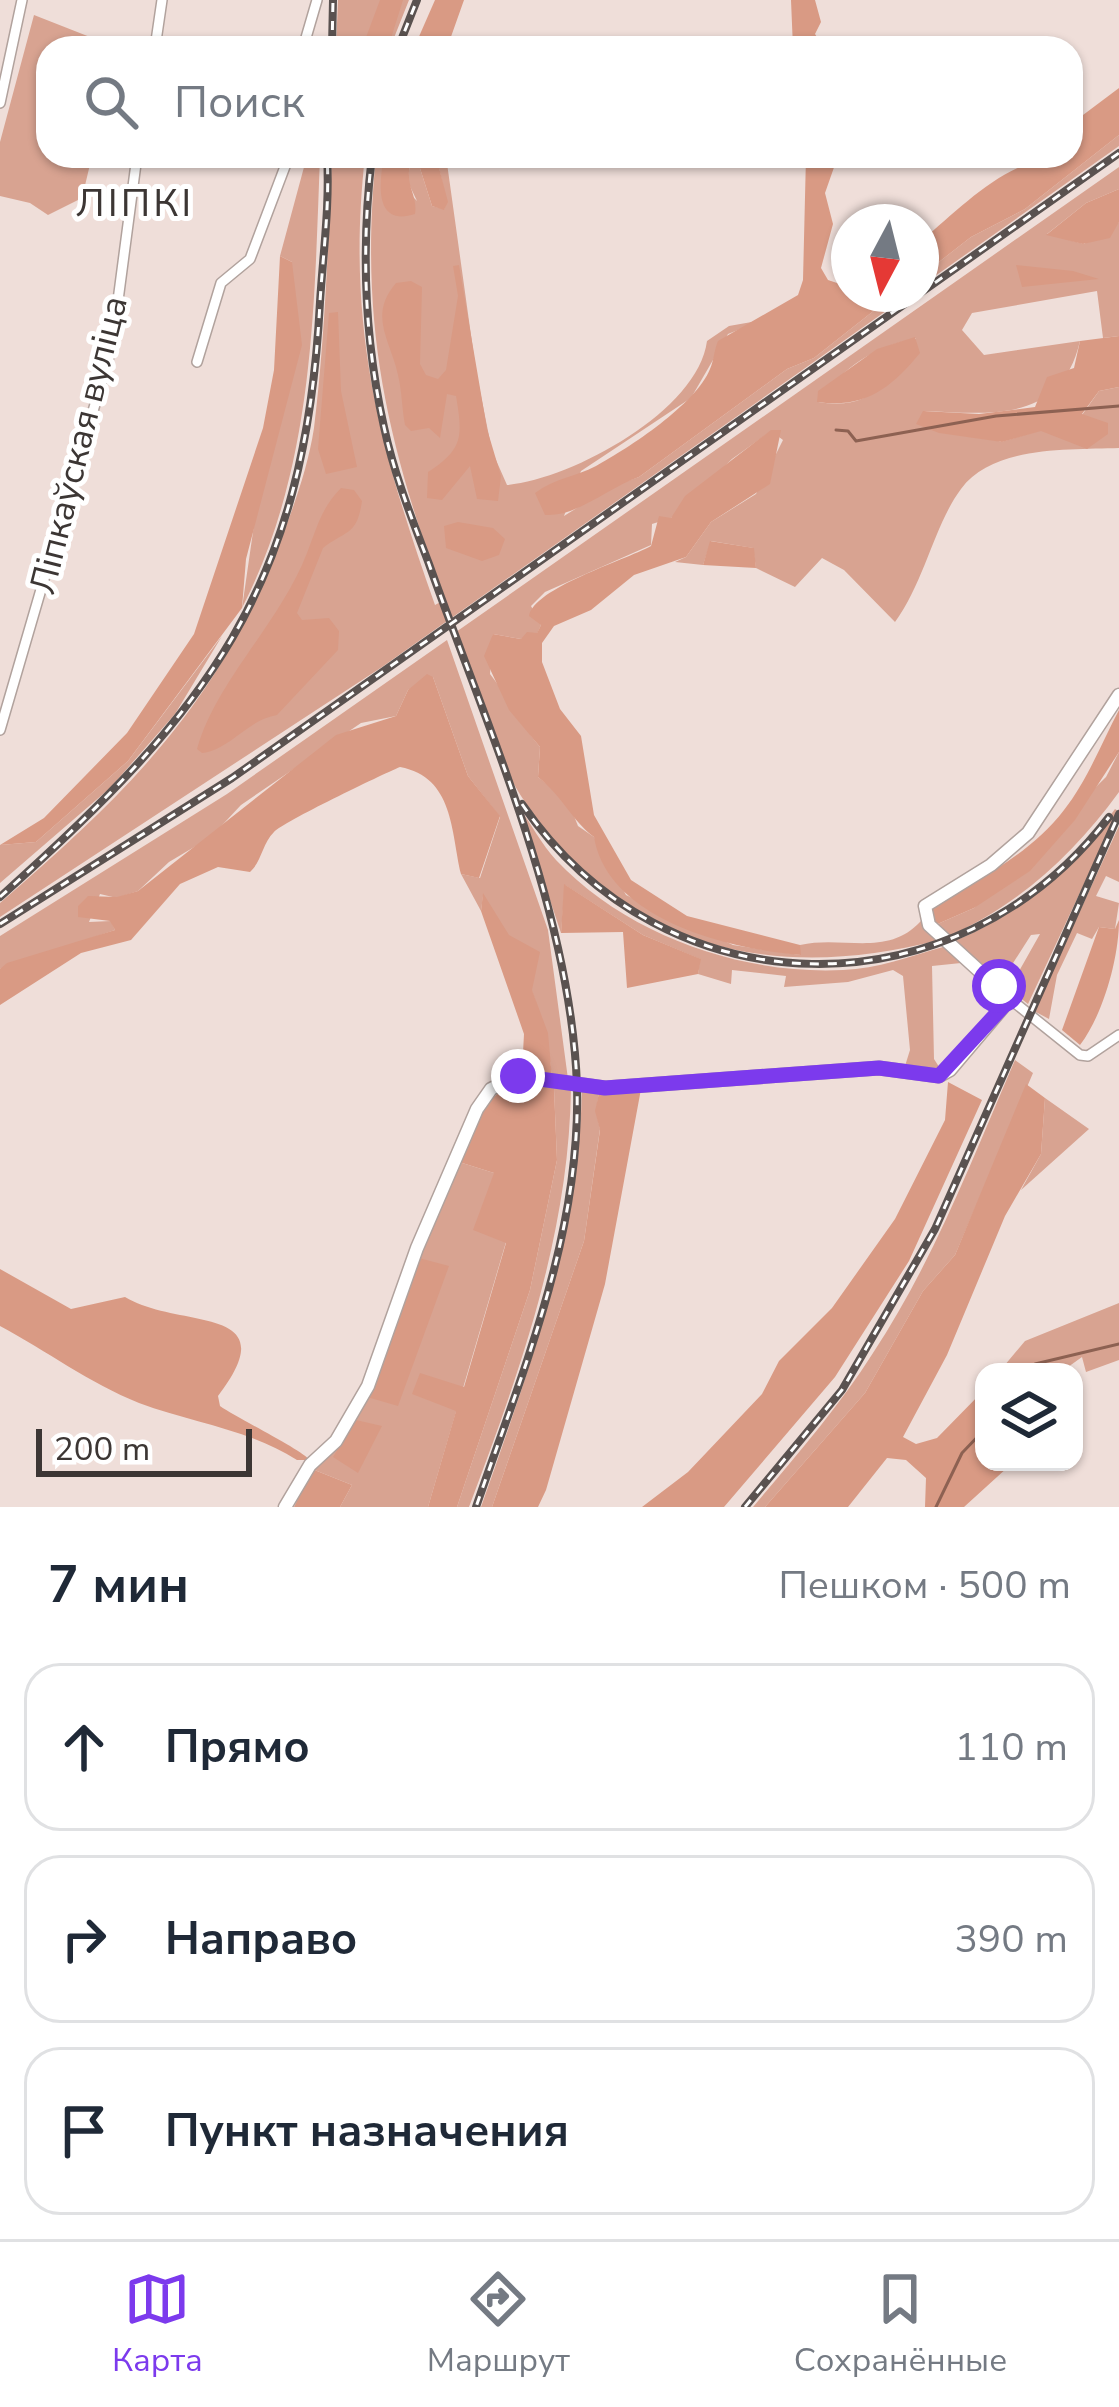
<!DOCTYPE html>
<html lang="ru">
<head>
<meta charset="utf-8">
<style>
	:root { --surface:#fff; --page:#f2f2f3; --text:#1f2937; --muted:#747a83; --line:#e0e1e3; --accent:#7c3aed }
	body { margin:0; font-family:"Nunito Sans",sans-serif; background:var(--page); color:var(--text) }
	.controls { position:absolute; right:36px; bottom:36px; display:grid; overflow:hidden; border-radius:24px; box-shadow:0 3px 9px #0004 }
	.controls button { width:108px; height:108px; display:grid; place-items:center; padding:0; border:0; border-bottom:3px solid var(--line); background:var(--surface); color:var(--text); font:60px sans-serif }
	.compass { position:absolute; left:831px; top:204px; width:108px; height:108px; border-radius:50%; background:var(--surface); box-shadow:0 3px 9px #0004; rotate:187deg }
	.scale { position:absolute; left:36px; bottom:30px; width:216px; box-sizing:border-box; padding-left:12px; border:6px solid #3c3634; border-top:0; font-size:33px; line-height:42px; white-space:nowrap; color:#3c3634; -webkit-text-stroke:9px #fff; paint-order:stroke }
	.stop { position:absolute; width:36px; height:36px; margin:-27px; border:9px solid #7c3aed; border-radius:50%; background:#fff }
	.stop.end { background:#7c3aed; border-color:#fff; box-shadow:0 3px 12px #0008 }
	.list { margin:0; padding:0; list-style:none }
	h2 { display:flex; justify-content:space-between; align-items:center; height:156px; margin:0; padding:0 48px; font-size:51px }
	h2 small { font-size:39px; font-weight:400; color:var(--muted) }
	.list li { display:grid; grid-template-columns:78px 1fr auto; gap:36px; align-items:center; box-sizing:border-box; height:168px; margin:0 24px 24px; padding:0 24px; border:3px solid var(--line); border-radius:36px }
	.list b { display:block; font-size:45px; white-space:nowrap }
	.list em { font-size:39px; font-style:normal; color:var(--muted) }
	.icon { flex:none; width:66px; height:66px; fill:none; stroke:currentColor; stroke-width:2; stroke-linecap:round; stroke-linejoin:round }
	.map { position:relative; flex:none; width:1119px; height:1507px; overflow:hidden }
	.search { position:absolute; background:var(--surface); box-shadow:0 3px 9px #0004; left:36px; right:36px; top:36px; height:132px; display:flex; align-items:center; gap:30px; box-sizing:border-box; padding:0 42px; border-radius:36px; color:var(--muted); font-size:45px }
	.sheet { height:732px; background:var(--surface) }
	nav { display:flex; justify-content:space-around; align-items:center; box-sizing:border-box; height:168px; border-top:3px solid var(--line); background:var(--surface); font-size:33px; color:var(--muted) }
	nav a { display:grid; justify-items:center; gap:6px }
	nav .on { color:var(--accent) }
	.map>svg:first-child { display:block }
</style>
</head>
<body>
<div class="map">
<svg width="1119" height="1507" viewBox="0 0 1119 1507">
	<rect width="100%" height="100%" fill="#efded9"/>
	<path fill="#d8a391" fill-rule="evenodd" d="M338,0h71l-19,48h-54z
		M34,15l84,33h-70v108h44l-10,42 -34,17 -18,-12 -30,-7v-54z
		M1119,135v11l-198,140v-10l50,-39 54,-28z
		M307,156h13c-6,155 -6,311 -78,452l50,-346 -12,-6z
		M332,156h33c-19,171 14,290 70,449l9,-5c-57,-160 -85,-273 -68,-444h8l-2,9 35,36 -10,-21 3,-14 8,-4 14,44 12,3 3,-7 -11,-46h10l30,215 16,80 15,34c65,-6 191,-74 200,-144l22,-15 34,-6 -35,14 -37,64 -110,73 -17,45 48,-30 27,-9 148,-108 27,-11 81,-64h15l-528,373 -382,250v-14c130,-113 217,-197 280,-361 14,-36 28,-75 34,-114 11,-89 14,-182 18,-272z
		M1119,167v22l-33,14 -39,31 37,10 35,-22v114l-16,2 -6,-47 -125,22 -10,17 22,25 96,-14c-19,82 -88,73 -156,70l77,31 40,-12 46,18 -5,-33 17,-24 20,-4v61c-48,2 -126,-3 -158,41 -27,36 -36,92 -66,133l-51,-52 -22,-12 -27,29 -39,-19 -3,-20 -42,-7 -8,24 -28,-3 11,-5 25,-35 45,-28 27,-54 -12,-9 -39,28 -61,59 -19,6 -1,21 -106,47 -14,14 10,19 -4,9 -16,5 -28,-5 -3,40c19,24 30,49 50,73l-2,30 30,24 10,25 16,11 32,58 107,50 67,10v-10c43,-10 87,13 121,-24l18,19c-165,43 -314,10 -414,-138 -34,-50 -49,-114 -69,-170zM916,338c-31,42 -40,73 -98,64 27,-36 54,-54 98,-64z
		M222,636l-47,78 -65,74 -110,95v-38l36,-3 92,-81z
		M447,640l101,290 20,149 -16,-1c-6,-67 -33,-126 -69,-182l-2,15 -20,-37 19,4 20,-61 -32,-41 -35,-99 -25,13 -12,26 -35,7 -120,82 -30,32 -42,25 -31,29 -21,7 -17,-4 -11,28 22,-1 4,9 -115,39v-33l227,-142z
		M1119,752v40c-46,63 -100,113 -172,145l-14,-11 41,-18 132,-131z
		M519,807c12,17 23,38 37,53 71,75 185,115 287,110 34,-1 68,-14 100,-23l18,16 -29,3 2,93 7,11 -36,-4 5,-16 -7,-74 -10,-6 -45,12 -64,5 2,-11 -54,-6 -1,14 -33,-10 2,-15 -57,-24 -78,-50 -4,48z
		M1115,809l3,2 -90,193 -19,-15 31,-55 -9,1 -30,47 -49,-40c69,-28 120,-74 163,-133z
		M1119,826v56l-13,-6 -10,20 23,7 -4,26 -16,-2 -7,12 -15,-6 -20,42 -8,44 -15,-8z
		M1015,1060l18,13 -78,182 -32,36 -58,102 -100,114h-12c42,-50 85,-99 120,-154 60,-91 99,-193 142,-293z
		M554,1088h17c-2,147 -51,283 -102,419h-12l73,-217 27,-130z
		M582,1091l17,2 -3,18 4,18 -16,112 -92,266h-11c48,-137 97,-269 101,-416z
		M1045,1098l44,31 -68,61 20,-36z
		M459,1162l35,11 12,69 -78,265h-88l12,-22 -40,-16 26,-25z
		M1119,1303v57l-33,12 -4,-15 -21,15h-62l26,-31z"/>
	<path fill="#d99a84" d="M380,0h23l-15,48h-26z
		M435,0h29l-17,48h-33z
		M791,0h24l6,22 -6,12 9,14h-31z
		M1119,88v47l-94,74 -54,28 -50,39v-35c46,-38 87,-85 150,-85v-32z
		M384,156h52l12,46 -4,8 -12,-4 -14,-44 -8,4c-5,20 8,29 5,48 -41,13 -36,-30 -31,-58z
		M806,156h32l-13,37 8,31 -12,44 7,12 21,7v7h46l-81,64 -27,11 -148,108c-32,11 -62,40 -94,38l-10,-22c20,-15 40,-16 61,-27 33,-18 100,-62 114,-97 4,-9 4,-19 8,-28l80,-46 5,-15z
		M1119,189v33l-9,16 -27,6 -37,-9 40,-32z
		M280,256l12,6 10,83 -56,214 -4,49 -114,153 -92,81 -36,3 44,-27 83,-85 67,-99 69,-206 11,-58z
		M459,265l28,164 14,47 -3,25 -21,-2 -7,-33 -28,34 -15,-2 1,-26c35,-23 35,-35 28,-76l-9,-2 -7,44 -11,-10 -18,3 -6,-6c-3,-16 -3,-33 -7,-50 -8,-36 -30,-59 -2,-92l15,-2 11,6 -2,77 6,11 12,4 8,-9 12,-74 -5,-30z
		M1016,265l57,6 26,8 -77,8z
		M338,312l3,79 16,76 -31,7 -8,-25 11,-136z
		M1119,336v51l-20,4 -17,23 26,9v11l-21,15 -46,-18 -39,11 -63,-9 -23,-9 7,-13 56,3 56,-7 12,-30 27,-9 6,-27z
		M915,337l5,16c-29,35 -55,56 -103,49l1,-11 59,-42z
		M771,430h10l-11,54 -59,38 -25,35 -52,18 -43,35 -37,16 -12,17v19l18,47 21,27 13,79 37,65 56,36 113,29 1,10c-72,-6 -193,-35 -207,-118 -22,-16 -30,-39 -56,-60l2,-30 -31,-37 -25,-54 9,-22 28,5 6,-7 10,1 4,-8 -12,-9c5,-28 94,-55 122,-70l8,-30 12,2 14,-22z
		M341,488l13,2 8,11c-5,35 -16,29 -39,47l-26,65 5,7 27,-2 10,13 -1,19 -61,65c-30,5 -46,34 -75,38l-5,-4c19,-68 83,-126 110,-196 10,-25 14,-45 34,-65z
		M458,522l35,6 12,11 -6,16 -17,6 -36,-13 -2,-22z
		M710,541l44,7 2,20 -53,-3z
		M427,674l6,3 35,99 32,40 -21,62 -18,-4c-10,-42 -7,-97 -61,-107 -19,8 -117,55 -126,65 -12,12 -12,29 -24,40l-32,-5 -38,17 -49,56 -50,13 -81,52v-36l7,-6 108,-33 -5,-9 -32,-4v-11l10,-10 29,1 21,-6 198,-156 60,-19 12,-26z
		M1119,710v42l-44,68 -45,51 -56,37 -41,18 -6,-15c48,-31 101,-54 137,-101 23,-29 38,-68 55,-100z
		M564,884l79,51 58,24 -3,15 -71,14 -4,-56 -62,1z
		M483,893l26,42 31,17 -8,38 16,43 4,45 -30,-7 2,-37 -43,-123z
		M1119,920c0,38 -16,95 -39,125l-18,-15 37,-103 16,2z
		M515,1080l39,8 3,72 -27,130 -73,217h-29l28,-96 -44,-17 8,-21 44,14 42,-144 -33,-13 21,-57 -35,-11 26,-58z
		M948,1082l34,18 -73,161 -74,116 -111,130h-82l46,-35 74,-78 17,-33 53,-53 63,-89 50,-99z
		M1026,1084l19,14 -4,56 -36,62 -58,139 -44,82 13,7 21,-6 47,-48v36l-7,12 7,3v21h25l-1,5 -44,40h-39l1,-29 -20,-18 -19,-2 -39,49h-83l100,-114 58,-102 32,-36z
		M641,1089l-36,195 -59,206 -8,17h-46l92,-266 16,-111 -5,-19 4,-18z
		M419,1258l30,8 -51,140 -31,-9z
		M0,1269l71,40 54,-12c54,33 164,6 93,99l2,10c17,12 86,46 89,54h-12c-49,-31 -104,-37 -158,-57 -50,-20 -92,-52 -139,-77z
		M356,1420l26,6 -24,47 -25,-16z
		M312,1469l40,16 -12,22h-46z"/>
	<g fill="none" stroke-linecap="round" stroke-linejoin="round">
		<path stroke="#8d6152" stroke-width="3" d="M836,430l12,1 8,10 140,-25 123,-10
			M1026,1372l9,-8 84,-20
			M936,1507l26,-54 22,-23"/>
		<g stroke="#b1a29d" stroke-width="12">
			<path id="street" d="M155,48l7,-48
				M303,48l14,-48
				M0,103l22,-103
				M197,362l24,-79 29,-24 39,-103
				M0,730l112,-384 25,-190
				M1010,999l70,56 8,1 31,-21"/>
		</g>
		<g stroke="#b1a29d" stroke-width="15">
			<path id="secondary" d="M285,1507l25,-42 26,-24 32,-55 49,-138 60,-139 14,-20 26,-13 88,12 274,-20 60,8 11,-6 60,-71 -81,-74 -4,-19 66,-41 37,-32 91,-138"/>
		</g>
		<use href="#street" stroke="#fff" stroke-width="9"/>
		<use href="#secondary" stroke="#fff" stroke-width="12"/>
		<g stroke="#5a5250" stroke-width="8">
			<path id="rail" d="M332,48l1,-48
				M398,48l19,-48
				M372,156c-11,91 -8,181 12,271 10,47 28,92 45,137 58,163 142,349 148,522 4,148 -54,284 -101,421
				M522,804c143,209 434,213 587,13
				M0,897c208,-186 305,-307 320,-595 3,-48 10,-98 7,-146
				M0,924l232,-146 887,-625
				M745,1507l97,-117 93,-161 184,-415"/>
		</g>
		<use href="#rail" stroke="#fff" stroke-width="3" stroke-dasharray="9" stroke-linecap="butt"/>
	</g>
	<g fill="none" stroke-linecap="round" stroke-linejoin="round">
		<path stroke="#7c3aed" stroke-width="15" d="M518,1076l87,12 274,-20 60,8 71,-77 -11,-13"/>
	</g>
	<g text-anchor="middle" dominant-baseline="central" stroke-width="10" stroke-linejoin="round" paint-order="stroke">
		<g font-size="36" fill="#3c3634" stroke="#fff">
			<text transform="translate(79 445) rotate(-76)">Ліпкаўская вуліца</text>
		</g>
		<g font-size="39" letter-spacing="3" fill="#3c3634" stroke="#fff">
			<text x="135" y="203">ЛІПКІ</text>
		</g>
	</g>
</svg>
<div class="controls">
<button><svg class="icon" aria-label="layers" viewBox="0 0 24 24"><path d="M12 4l9 5-9 5-9-5zM3 14l9 5 9-5"/></svg></button>
</div>
<svg class="compass" viewBox="-18 -18 36 36"><path d="M0-13l5 13h-10z" fill="#e53935"/><path d="M0 13l5-13h-10z" fill="#747a83"/></svg>
<div class="scale">200 m</div>
<div class="stop" style="left:999px;top:986px"></div>
<div class="stop end" style="left:518px;top:1076px"></div>
<div class="search"><svg class="icon" aria-label="search" viewBox="0 0 24 24"><circle cx="10" cy="10" r="6"/><path d="M15 15l6 6"/></svg>Поиск</div>
</div>
<section class="sheet">
<h2>7 мин<small>Пешком · 500 m</small></h2>
<ul class="list">
<li><svg class="icon" aria-label="ahead" viewBox="0 0 24 24"><path d="M12 20V5M6 11l6-6 6 6"/></svg><div><b>Прямо</b></div><em>110 m</em></li>
<li><svg class="icon" aria-label="right" viewBox="0 0 24 24"><path d="M7 20v-9h11M14 6l5 5-5 5"/></svg><div><b>Направо</b></div><em>390 m</em></li>
<li><svg class="icon" aria-label="arrive" viewBox="0 0 24 24"><path d="M6 21V4h12l-3 4 3 4H6"/></svg><div><b>Пункт назначения</b></div></li>
</ul>
</section>
<nav>
<a class="on"><svg class="icon" aria-label="map" viewBox="0 0 24 24"><path d="M3 6l6-2 6 2 6-2v14l-6 2-6-2-6 2zM9 4v14M15 6v14"/></svg>Карта</a>
<a><svg class="icon" aria-label="directions" viewBox="0 0 24 24"><path d="M12 3l9 9-9 9-9-9zM9 14v-3h6M13 9l2 2-2 2"/></svg>Маршрут</a>
<a><svg class="icon" aria-label="saved" viewBox="0 0 24 24"><path d="M7 4h10v16l-5-4-5 4z"/></svg>Сохранённые</a>
</nav>
</body>
</html>
